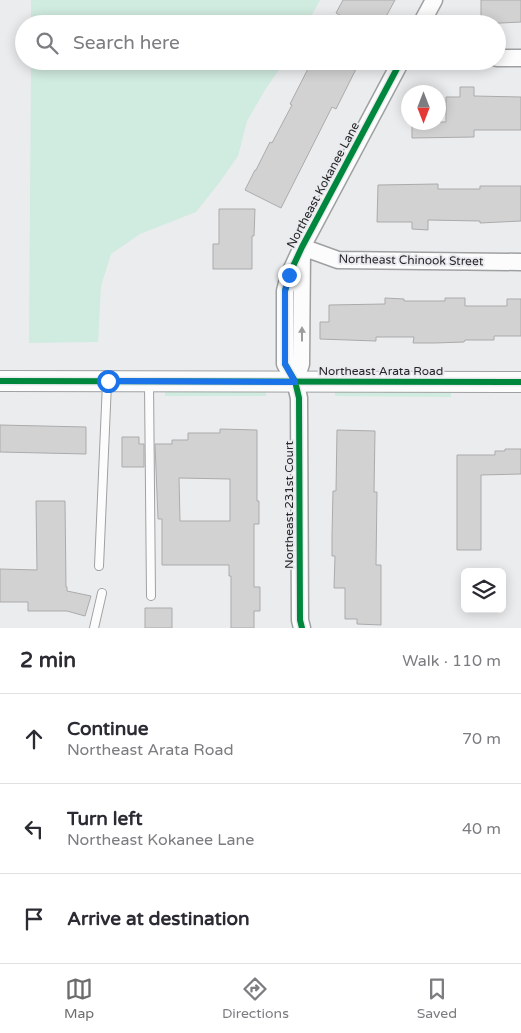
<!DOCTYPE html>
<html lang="en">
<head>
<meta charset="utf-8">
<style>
	:root { --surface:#fff; --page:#f7f7f7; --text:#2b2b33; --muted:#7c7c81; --line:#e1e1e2; --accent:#6c6c6d }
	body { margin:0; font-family:"Varela Round",sans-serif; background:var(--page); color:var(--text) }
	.controls { position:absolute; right:15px; bottom:15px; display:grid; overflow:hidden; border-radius:8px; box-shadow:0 2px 12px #0003 }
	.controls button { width:45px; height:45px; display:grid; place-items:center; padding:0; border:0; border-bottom:1px solid var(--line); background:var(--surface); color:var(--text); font:25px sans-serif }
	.compass { position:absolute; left:401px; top:85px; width:45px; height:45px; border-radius:50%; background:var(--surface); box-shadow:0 2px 12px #0003; rotate:180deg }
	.stop { position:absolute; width:15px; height:15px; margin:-11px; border:4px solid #1a73e8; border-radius:50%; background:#fff }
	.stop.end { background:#1a73e8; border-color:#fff; box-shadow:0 1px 5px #0008 }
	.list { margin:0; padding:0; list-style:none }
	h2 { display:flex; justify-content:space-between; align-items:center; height:65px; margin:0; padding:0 20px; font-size:21px }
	h2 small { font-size:16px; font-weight:400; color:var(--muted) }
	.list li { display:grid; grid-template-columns:32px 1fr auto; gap:15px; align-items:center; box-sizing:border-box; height:90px; padding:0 20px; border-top:1px solid var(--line) }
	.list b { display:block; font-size:19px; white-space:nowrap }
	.list p { margin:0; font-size:16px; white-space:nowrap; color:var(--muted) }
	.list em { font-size:16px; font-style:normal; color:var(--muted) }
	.icon { flex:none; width:28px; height:28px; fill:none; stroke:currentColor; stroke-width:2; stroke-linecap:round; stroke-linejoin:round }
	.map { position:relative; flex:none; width:521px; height:628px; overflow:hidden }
	.search { position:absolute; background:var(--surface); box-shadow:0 2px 12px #0003; left:15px; right:15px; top:15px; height:55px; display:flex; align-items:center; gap:12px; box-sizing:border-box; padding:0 18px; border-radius:28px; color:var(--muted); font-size:19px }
	.sheet { height:335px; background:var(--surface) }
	nav { display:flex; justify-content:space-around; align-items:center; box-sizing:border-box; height:70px; border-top:1px solid var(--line); background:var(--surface); font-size:14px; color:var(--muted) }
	nav a { display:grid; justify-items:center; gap:2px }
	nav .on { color:var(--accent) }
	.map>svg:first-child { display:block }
</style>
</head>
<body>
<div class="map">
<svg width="521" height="628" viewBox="0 0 521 628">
	<rect width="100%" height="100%" fill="#ebecee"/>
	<path fill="#d0ebdf" d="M31,0h289l-13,24h-276z
		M31,61h254l-20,29 -18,31 -9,35 -19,27 -23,29 -56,22 -29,20 -10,32 -3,56 -69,1z
		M165,391l101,1v4h-101z
		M335,392l116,1v4l-116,-1z"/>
	<path fill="#d2d2d2" stroke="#ababac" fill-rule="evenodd" d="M343,0h52l-13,24h-47l5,-9 -4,-2z
		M481,0h40v22l-40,2z
		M312,61h48l-24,48 -4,-2 -51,101 -36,-18 10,-20h1l14,-28 2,1 20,-38 -2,-1z
		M460,87h14v9l47,1v33h-47v7l-62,1v-16h34v-25h14z
		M438,184v5h42v-3h41v35l-41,2v-2l-52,-1v10l-16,-1v-7h-35l1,-37z
		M219,209h36l-1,27h-2v33h-39v-25h6z
		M385,298l19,1v2h41v-3h20v8h42v-7h14v37h-27v4h-29l-1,2 -29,1h-22l1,-6h-38v4l-56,-2v-17h9v-17l56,-1z
		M0,425l86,2v27l-86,-2z
		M220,429l37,1v71h2v23h-5v63h6v24h-6v17h-23v-52h-2v-11h-67v-46h-4l-3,-75h17v-4h16v-7h32zM179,478l51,1v42h-50z
		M337,430l38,1 -1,61h3l-1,73h5v60l-24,-1v-5h-12v-31h-11l1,-32h-3v-20l1,-45h3z
		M122,437h17v7h5v23h-22z
		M505,449h16v25l-40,1v75h-24v-95h38v-4h10z
		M36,501h29l1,86h1v4l24,5 -6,20 -18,-5h-39v-9h-28v-33l37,1z
		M145,608h27v20h-27z"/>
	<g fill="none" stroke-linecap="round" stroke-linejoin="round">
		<g stroke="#9fa0a2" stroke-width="10">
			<path id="service" d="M149,383l2,213
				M99,566l8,-183
				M94,628l8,-35"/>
		</g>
		<g stroke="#9fa0a2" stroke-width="19">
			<path id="minor" d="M421,24l13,-24
				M497,58h24
				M302,247l36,13 183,2
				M295,381l6,-17 1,-113
				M302,628l-2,-8 -1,-222 -4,-17 -10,-17v-73l4,-16 13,-28 99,-186"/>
		</g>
		<g stroke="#9fa0a2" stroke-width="22">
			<path id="tertiary" d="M0,381l521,1"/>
		</g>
		<use href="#service" stroke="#fcfcfc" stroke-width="8"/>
		<use href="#minor" stroke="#fcfcfc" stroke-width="16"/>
		<use href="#tertiary" stroke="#fcfcfc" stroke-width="20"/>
		<g stroke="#eaebef" stroke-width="9">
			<path id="cycleway" d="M0,381l521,1
				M302,628l-2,-8 -1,-222 -4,-17 -10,-17v-73l4,-16 13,-28 99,-186"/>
		</g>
		<use href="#cycleway" stroke="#00873e" stroke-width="6"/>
	</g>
	<defs><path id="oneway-solid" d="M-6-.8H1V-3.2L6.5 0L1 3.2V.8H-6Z" transform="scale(1.25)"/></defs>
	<use fill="#9c9c9d" href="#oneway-solid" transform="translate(302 334) rotate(-90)"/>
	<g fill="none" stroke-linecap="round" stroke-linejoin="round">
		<path stroke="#1a73e8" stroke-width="6" d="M108,381l187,1 -10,-18v-73l4,-16"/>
	</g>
	<g text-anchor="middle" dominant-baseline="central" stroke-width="4" stroke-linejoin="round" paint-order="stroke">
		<g font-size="12" fill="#272728" stroke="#eaebef">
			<text transform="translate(323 185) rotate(-62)">Northeast Kokanee Lane</text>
			<text transform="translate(411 260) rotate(1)">Northeast Chinook Street</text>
			<text x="381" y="371">Northeast Arata Road</text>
			<text transform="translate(289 505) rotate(-90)">Northeast 231st Court</text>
		</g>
	</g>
</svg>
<div class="controls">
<button><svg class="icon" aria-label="layers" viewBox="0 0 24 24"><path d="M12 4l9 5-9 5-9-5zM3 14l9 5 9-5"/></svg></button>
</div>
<svg class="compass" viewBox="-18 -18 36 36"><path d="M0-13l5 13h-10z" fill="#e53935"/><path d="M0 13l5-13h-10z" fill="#7c7c81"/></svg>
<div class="stop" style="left:108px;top:381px"></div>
<div class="stop end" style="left:289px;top:275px"></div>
<div class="search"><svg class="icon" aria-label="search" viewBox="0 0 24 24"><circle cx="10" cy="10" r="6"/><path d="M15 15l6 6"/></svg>Search here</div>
</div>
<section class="sheet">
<h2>2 min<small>Walk · 110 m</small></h2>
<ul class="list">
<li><svg class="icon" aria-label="ahead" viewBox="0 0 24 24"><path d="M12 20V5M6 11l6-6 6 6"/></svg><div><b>Continue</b><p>Northeast Arata Road</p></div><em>70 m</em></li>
<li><svg class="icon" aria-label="left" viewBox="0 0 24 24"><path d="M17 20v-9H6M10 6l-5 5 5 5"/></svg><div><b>Turn left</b><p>Northeast Kokanee Lane</p></div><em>40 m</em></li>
<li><svg class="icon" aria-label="arrive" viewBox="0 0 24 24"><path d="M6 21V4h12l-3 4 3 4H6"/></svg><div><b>Arrive at destination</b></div></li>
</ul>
</section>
<nav>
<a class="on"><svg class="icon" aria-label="map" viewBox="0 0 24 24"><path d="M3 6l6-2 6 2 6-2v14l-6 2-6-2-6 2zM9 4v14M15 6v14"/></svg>Map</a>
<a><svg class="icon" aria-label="directions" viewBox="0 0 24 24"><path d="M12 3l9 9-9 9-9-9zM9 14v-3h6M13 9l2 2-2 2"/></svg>Directions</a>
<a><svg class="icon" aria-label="saved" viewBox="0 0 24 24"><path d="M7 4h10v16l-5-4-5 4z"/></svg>Saved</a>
</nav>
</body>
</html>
